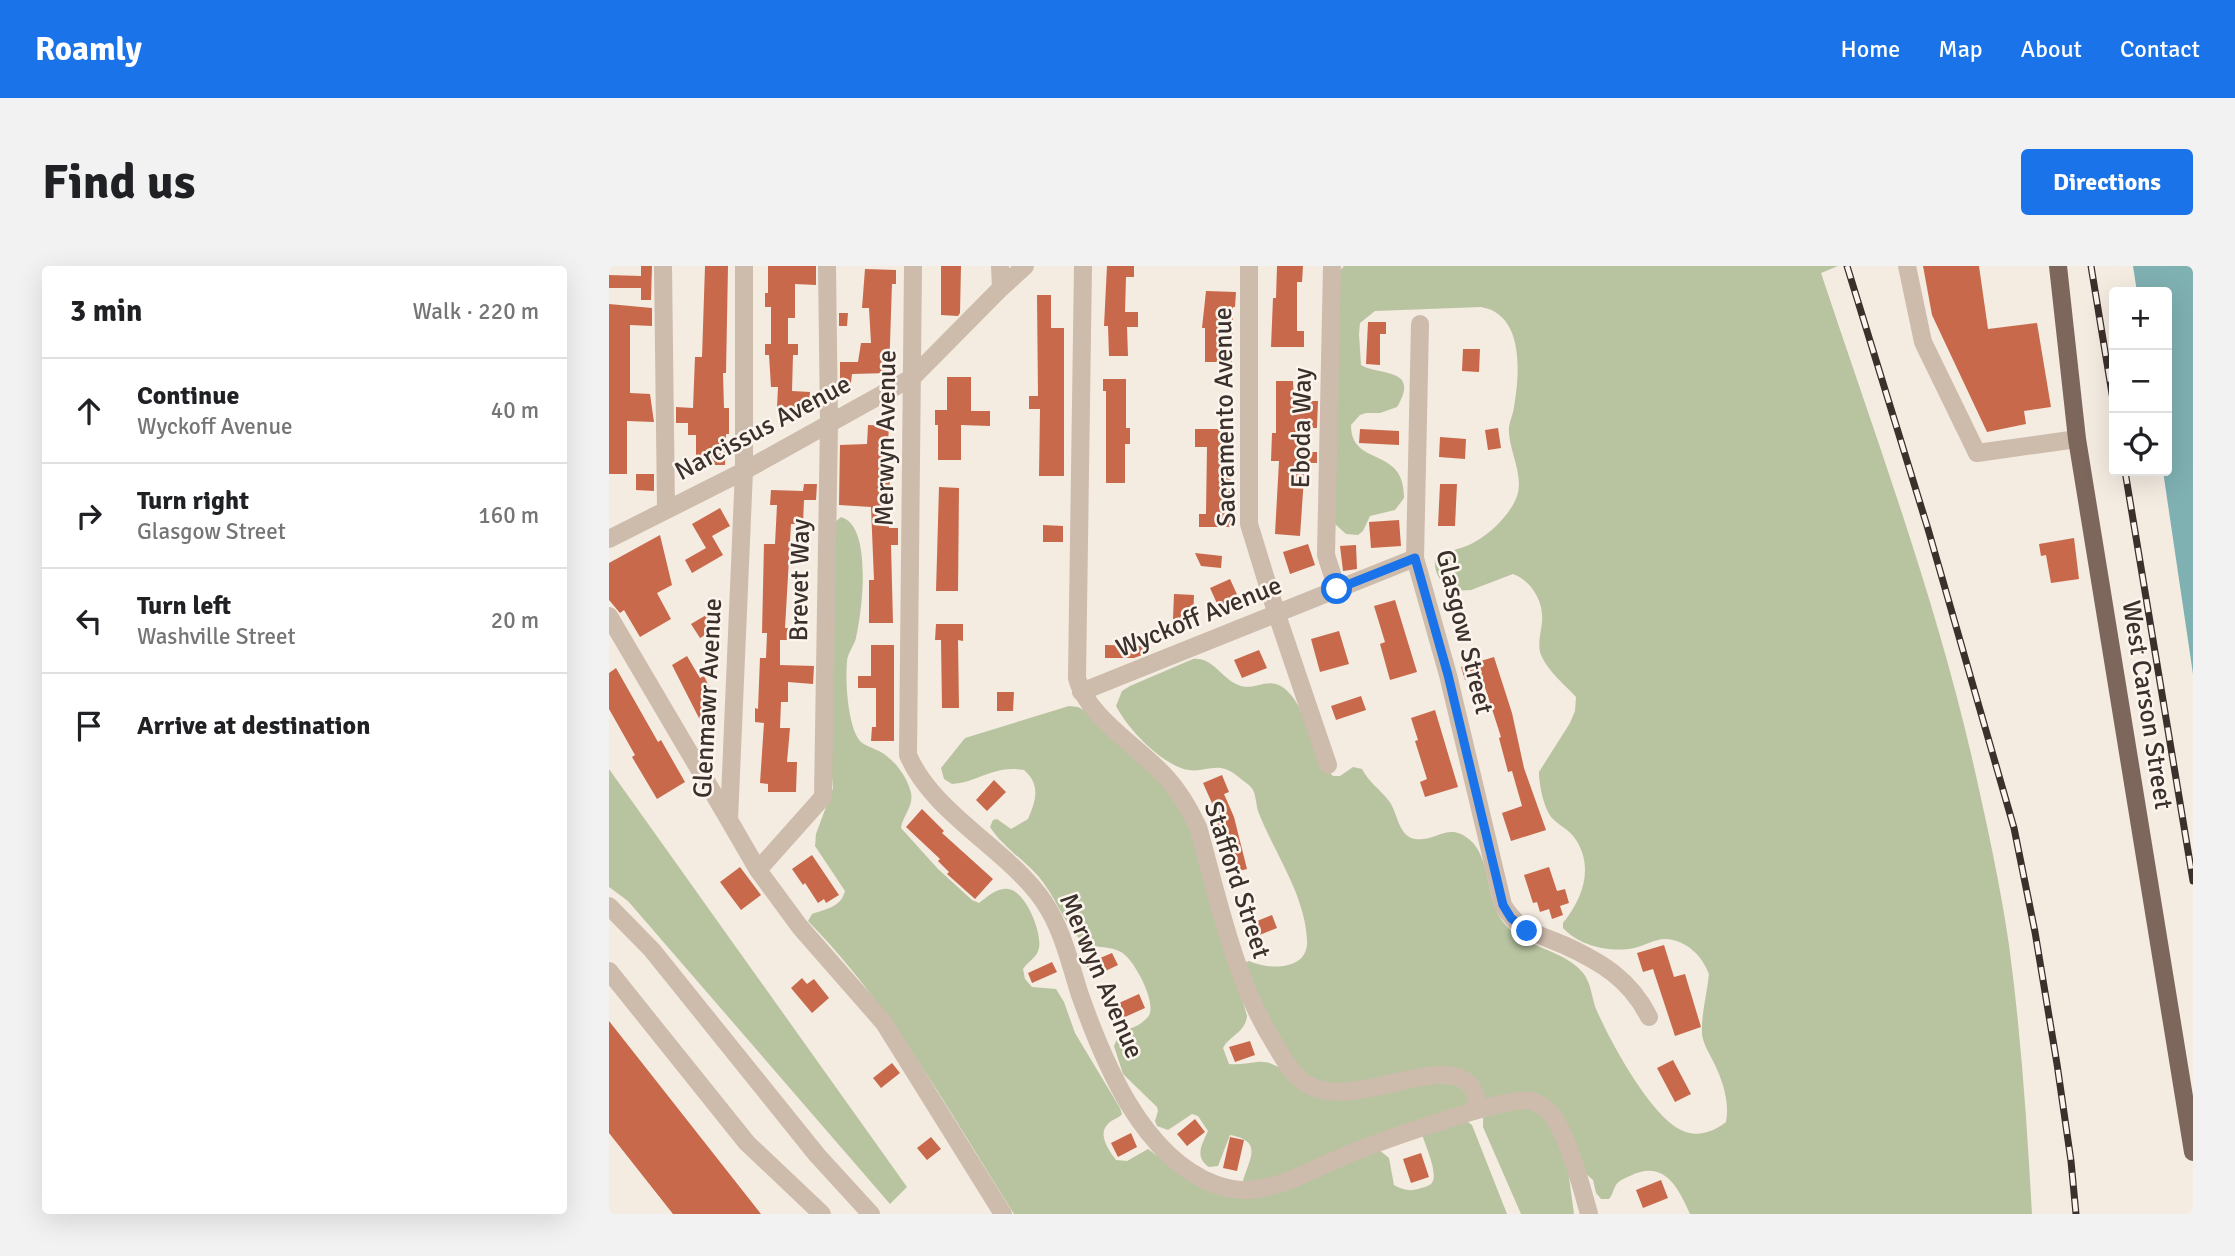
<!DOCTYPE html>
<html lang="en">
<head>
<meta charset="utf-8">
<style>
	:root { --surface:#fff; --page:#f2f2f2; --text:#202124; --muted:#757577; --line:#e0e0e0; --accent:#1a73e8 }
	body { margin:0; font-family:Signika,sans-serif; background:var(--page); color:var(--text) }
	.controls { position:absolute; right:21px; top:21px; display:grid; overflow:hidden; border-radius:7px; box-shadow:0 7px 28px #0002 }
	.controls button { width:63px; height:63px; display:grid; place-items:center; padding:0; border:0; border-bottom:2px solid var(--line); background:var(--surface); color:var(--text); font:35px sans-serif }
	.stop { position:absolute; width:21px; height:21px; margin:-16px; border:5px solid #1a73e8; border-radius:50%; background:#fff }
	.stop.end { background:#1a73e8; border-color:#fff; box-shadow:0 2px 7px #0008 }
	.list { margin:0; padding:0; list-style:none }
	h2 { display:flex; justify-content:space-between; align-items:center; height:91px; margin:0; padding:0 28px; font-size:30px }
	h2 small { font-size:23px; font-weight:400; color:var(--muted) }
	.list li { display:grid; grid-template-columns:46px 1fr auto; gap:21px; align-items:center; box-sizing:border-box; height:105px; padding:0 28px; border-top:2px solid var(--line) }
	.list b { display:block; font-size:26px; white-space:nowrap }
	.list p { margin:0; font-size:23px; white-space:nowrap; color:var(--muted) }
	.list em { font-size:23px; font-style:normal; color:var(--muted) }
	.icon { flex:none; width:38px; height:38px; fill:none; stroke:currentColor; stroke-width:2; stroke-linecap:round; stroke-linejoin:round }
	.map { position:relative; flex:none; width:1584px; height:948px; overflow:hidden; border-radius:7px }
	header { display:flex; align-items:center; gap:42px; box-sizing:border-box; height:98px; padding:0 35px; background:var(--accent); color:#fff }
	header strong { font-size:33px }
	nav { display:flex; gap:38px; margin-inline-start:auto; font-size:24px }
	.intro { display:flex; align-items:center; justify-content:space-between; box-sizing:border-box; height:168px; padding:0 42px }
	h1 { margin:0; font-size:49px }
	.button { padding:18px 32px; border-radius:7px; background:var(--accent); color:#fff; font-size:24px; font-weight:700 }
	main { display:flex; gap:42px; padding:0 42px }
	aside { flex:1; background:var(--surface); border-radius:7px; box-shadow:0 7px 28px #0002 }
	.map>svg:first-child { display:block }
</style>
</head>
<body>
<header>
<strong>Roamly</strong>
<nav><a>Home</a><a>Map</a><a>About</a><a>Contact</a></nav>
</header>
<div class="intro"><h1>Find us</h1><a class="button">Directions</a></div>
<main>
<aside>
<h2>3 min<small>Walk · 220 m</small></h2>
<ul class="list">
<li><svg class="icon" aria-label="ahead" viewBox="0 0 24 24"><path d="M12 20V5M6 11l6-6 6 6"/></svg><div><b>Continue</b><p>Wyckoff Avenue</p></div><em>40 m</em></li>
<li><svg class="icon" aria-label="right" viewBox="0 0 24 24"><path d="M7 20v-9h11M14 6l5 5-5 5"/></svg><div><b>Turn right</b><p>Glasgow Street</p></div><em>160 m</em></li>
<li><svg class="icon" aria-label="left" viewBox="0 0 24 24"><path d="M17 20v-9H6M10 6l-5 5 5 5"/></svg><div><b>Turn left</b><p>Washville Street</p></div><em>20 m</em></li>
<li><svg class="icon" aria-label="arrive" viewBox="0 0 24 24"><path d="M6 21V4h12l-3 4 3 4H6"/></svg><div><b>Arrive at destination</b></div></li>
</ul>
</aside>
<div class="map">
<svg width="1584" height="948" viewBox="0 0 1584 948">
	<rect width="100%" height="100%" fill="#f4ebe1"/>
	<path fill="#b8c4a0" d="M735,0h494l-17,7c53,160 113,320 151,485 14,62 28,125 37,187 12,89 18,179 23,269h-342c-12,-27 -26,-55 -60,-38 -5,2 -12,5 -14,9 -3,5 -3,9 -7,14h-8l-5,-6 -3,-13 -9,-8 -24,-59 -78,-10 -7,-20c-36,-1 -72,-3 -107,-2 -14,1 -30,6 -43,3 -34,-6 -68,-92 -82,-121l6,-2c19,9 60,10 58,-21 -2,-46 -33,-87 -49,-129 -2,-7 -2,-15 -5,-21 -2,-4 -8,-8 -12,-11 -25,-23 -36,-2 -60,-11 -24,-9 -53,-39 -65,-62l6,-15 8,-5 63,-27c18,-2 27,16 41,24 17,10 27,-3 42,1 28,8 39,74 57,92h7l13,-9 9,2c8,15 17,19 27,32 9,12 9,35 26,38 22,3 33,-18 55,1 19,16 17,54 28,74 19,35 65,33 86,60 7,10 8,24 12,35 14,32 54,106 85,121 16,8 32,2 45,-8 4,-21 -4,-44 -14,-63 -4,-8 -9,-16 -10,-25 -1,-20 5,-40 7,-60 -7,-18 -22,-34 -44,-35 -10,0 -21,7 -31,9 -23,5 -55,-2 -71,-20v-5c20,-25 32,-57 11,-86 -5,-7 -14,-11 -21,-18 -9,-9 -14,-34 -14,-47l31,-49 5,-12 1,-14c-11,-12 -29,-27 -35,-42 -4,-11 0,-22 1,-33 2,-20 -10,-41 -29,-48l-42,16 -18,1c-13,-9 -19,-17 -18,-32 10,-8 22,-9 34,-14 19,-9 41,-29 48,-49 7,-19 -7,-44 -8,-63 -1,-10 4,-17 5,-26 6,-34 10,-93 -33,-100l-106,4 -15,12 -1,11 2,31c18,11 60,2 36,42l-17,6h-14l-6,2 -9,10c0,43 54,20 53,73l-9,12 -25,6 -7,15 -5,4 -12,-1 -12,-11 4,-250z
		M232,251c32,9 21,95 15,121 -2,8 -9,16 -9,24 -2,19 1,65 13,79 5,5 13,7 19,10 15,8 28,25 32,42 3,13 -9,24 -10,35l37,41 34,31 7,3c8,-6 19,-16 29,-14 18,2 34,43 31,59 -2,10 -11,13 -16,21l2,10 7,8 24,2 8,13 11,31 45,75 2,6c-4,5 -10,5 -14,10 -11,10 1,27 8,36l11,1 21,-12 45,33 33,14 152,-47 11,9 5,27c9,5 17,7 27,3 2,0 9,-3 10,-4 9,-8 -6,-39 -9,-50l42,-15 8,6 35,89h-493c-64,-101 -122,-207 -206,-293l4,-7c14,-5 29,-7 33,-23l-30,-45 1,-12 17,-46 -2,-22 3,-243z
		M460,440l9,1 10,5 76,71 27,44 56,189c-2,17 -17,19 -24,32l6,16c11,1 18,-1 28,-2 19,-2 30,12 43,24l108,-4 57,3 9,22 -220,78 -11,-4c6,-22 21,-40 -13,-46l-12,31 -9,1c-15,-10 -7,-23 -1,-36l-10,-15 -6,-2 -24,16 -11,-4 -2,-5 3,-10 -1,-4 -34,-33 -9,-28 6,-14c10,-3 20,-6 28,-15 10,-12 -12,-53 -23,-62 -14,-13 -35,-2 -48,-19 -15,-18 -23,-41 -38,-59 -15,-17 -37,-31 -49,-50l3,-7 4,-1 14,10 17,-10c8,-19 13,-34 -4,-49 -31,-5 -47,13 -72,14l-8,-5 -3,-11 24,-30z
		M0,503l298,418 -17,17 -262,-303 -19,-14z
		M918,840l18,9 22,48 7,51h-53l-38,-87v-9l3,-4z"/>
	<path fill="#7fb0b2" d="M1524,0h60v408l-30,-203h4v-179h-30z"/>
	<path fill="#c8694b" d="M32,0h11l-1,34h-10v-12h-32v-13l32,1z
		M96,0h23l-2,107h-3l1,35h5v26h-3l-1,31h-29v-30h-8v-12h-12v-16l17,1 2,-51h7z
		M159,0h48v19l-21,-1v34h-7v26h10v11h-5l-1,36 18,1 -1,16 -32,-1 1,-20h-7l-2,-32h-4v-11h6v-37h-6v-14h3z
		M332,0h20l-1,47 -2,3 -17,-1z
		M498,0h27v11h-8l-1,35h13v15h-11l1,29h-19l-1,-30h-4z
		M668,0h26l-1,16h-5v49h7v16h-33l2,-49h3z
		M1314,0h56l9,63 49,-6 14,84 -27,4 2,13 -39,8 -55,-117z
		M256,3l31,1v14h-4l-3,89 -37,1 -1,9h-11v-21h18l3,-19h10l-2,-35h-7z
		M597,25l30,1 -1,15h-2l-1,55h-27v-34h-3z
		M428,29h14v33h13v148h-25l1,-67h-11v-13h9z
		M0,38l43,4v18l-22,-1v68l20,1 4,28 -27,-1v53h-18z
		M230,47h9l-1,13h-8z
		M759,56h18v12h-6v31l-14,-1z
		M854,83h17l-1,23 -17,-1z
		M338,111h24v34h19v15l-29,-1v35h-23v-35h-3v-15h12z
		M494,113h23v49h4v16h-5v39h-19v-92h-3z
		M667,115h17l1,20h24l-1,27h-16v24h16v11h-12l-5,73 -25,-2 4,-73h-8l1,-28h4z
		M259,159l21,1 -3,51h4l-1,51h9v17h-7l2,78h-24v-43h5l-3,-73 -32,-2 1,-60 27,-1z
		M889,162l3,20 -13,2 -3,-20z
		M586,163h33v34h2l2,51h2l1,13h-36v-13h7l1,-67h-12z
		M751,163l39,2v14l-40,-2z
		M831,171l26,2 -1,20 -26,-2z
		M27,208h18v17l-18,-1z
		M195,218h13l-1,16h-12l-1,24h-12l-6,104h5l-1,12h-9v25l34,1 -1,18 -25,-2v20h-7l-1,26h10l-3,34h10l-1,30h-28v-8l-8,-1 4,-60 -9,-1v-14l3,1 2,-51h6l1,-25h-5l2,-89h11l2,-39h-7l1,-15 32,1z
		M831,218h17l-2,42h-17z
		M330,221l20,1 -1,103h-22z
		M111,242l10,18 -18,10 11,19 -31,18 -7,-13 21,-12 -14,-24z
		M790,254l2,26 -30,2 -2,-26z
		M434,259l20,1v16h-20z
		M51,269l12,50 -15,8 14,26 -31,18 -16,-27 -4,3 -11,-13v-37z
		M1465,272l5,41 -28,4 -5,-28 -5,1 -2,-12z
		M699,278l7,21 -25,9 -7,-22z
		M747,279l1,24 -14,2 -3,-25z
		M586,287l27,3 -1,12 -20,-2z
		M621,313l10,22 -20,9 -10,-22z
		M565,328l20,1 -1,25 -20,-1z
		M786,334l22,72 -27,8 -10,-36 5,-2 -11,-36z
		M104,345l8,15 -21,12 -9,-14z
		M327,358h27v17l-5,-1 1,68h-17l-1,-68h-6z
		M730,365l10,33 -29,8 -9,-33z
		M262,379h23v96h-23l1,-14h4v-39h-18v-12h13z
		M496,379l38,1 -1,9 -8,3h-29z
		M650,384l8,18 -25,10 -8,-18z
		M78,390l13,22 4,-2 7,14 -9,5 12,19 -13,8 -29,-57z
		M885,391l18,56 12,55 22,62 -35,11 -9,-28 20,-7 -10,-35 -4,1 -9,-34 2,-1 -20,-62 -16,5 -4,-13z
		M7,402l42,74 3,-2 24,42 -28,17 -25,-42 3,-2 -26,-46v-36z
		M388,426h17l-1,19h-16z
		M752,430l5,14 -30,10 -5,-14z
		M826,444l23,77 -33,10 -5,-15 7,-3 -12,-38 3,-1 -7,-22z
		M613,509l7,17 -5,2 10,23 13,52 -12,3 -2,-6 -4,1 -9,-36 -8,-20 3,-1 -12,-27z
		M385,514l12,12 -19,19 -11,-11z
		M313,543l22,22 -2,2 51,46 -18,20 -28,-25 2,-2 -11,-11 2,-2 -34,-32z
		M203,589l27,40 -13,8 -2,-4 -6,4 -13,-20 -2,2 -11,-16z
		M131,601l21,28 -20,15 -21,-28z
		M940,601l8,24 8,-2 4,14 -9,3 3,9 -11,4 -3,-10 -9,3 -3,-10 -4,1 -9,-28z
		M663,649l5,13 -25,10 -5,-13z
		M1055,679l10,32 11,-3 16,53 -26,9 -22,-67 -10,3 -6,-19z
		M503,687l6,12 -25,12 -7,-13z
		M443,696l5,10 -25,11 -4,-10z
		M193,712l5,6 7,-5 15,19 -17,15 -21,-25z
		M530,728l6,14 -29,13 -6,-14z
		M0,755l152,193h-88l-64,-81z
		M641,775l5,14 -20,7 -6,-15z
		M1064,794l18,34 -16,8 -18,-34z
		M283,797l8,10 -19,15 -8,-10z
		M586,853l10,13 -18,14 -10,-12z
		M522,867l6,14 -19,10 -7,-14z
		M322,871l10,12 -14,11 -10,-12z
		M621,871l14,3 -7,31 -14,-3z
		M812,887l8,24 -18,6 -8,-24z
		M1052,914l7,18 -25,10 -7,-18z"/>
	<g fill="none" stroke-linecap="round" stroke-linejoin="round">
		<path stroke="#cdbbac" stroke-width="18" d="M54,0l3,243
			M135,0v205l-15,349 29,50 42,57 84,96 119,191
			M304,0l-5,489c25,59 100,94 136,147 19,28 26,62 36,93 24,68 62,161 134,189 11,4 24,7 36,6 33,-3 64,-21 94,-34 29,-12 163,-61 187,-55 4,1 11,5 14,7 20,15 37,80 44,106
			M391,0l1,22
			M474,0l-6,412c9,38 63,70 89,99 14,15 23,31 32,50 21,74 36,153 78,219 7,12 15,26 25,34 43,37 136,-28 168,4 6,5 8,18 10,25
			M640,0v258l28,91 51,150
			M723,0l-6,289 11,34
			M1298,0l16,76 54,111 100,-14
			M811,58l-5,234 33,117 55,230c16,27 34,28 61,40 37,17 66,34 85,72
			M0,273l135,-68 169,-94 88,-89 24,-22
			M0,350l120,204
			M472,426l334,-134
			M149,604l65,-73 6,-374 -2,-157
			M0,640l43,44 165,205 54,59
			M0,705l138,172 75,71"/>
		<path stroke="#7d675c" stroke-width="18" d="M1449,0l19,173 116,713"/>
		<g stroke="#3b302b" stroke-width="7">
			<path id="rail" d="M1238,0l81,263 86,299 21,104 22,132 14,97 5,53
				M1482,0l23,140
				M1516,205l68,410"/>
		</g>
		<use href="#rail" stroke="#fbf5ee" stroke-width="4.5" stroke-dasharray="13" stroke-linecap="butt"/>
	</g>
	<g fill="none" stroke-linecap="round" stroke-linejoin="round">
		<path stroke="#1a73e8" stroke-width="9" d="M728,323l78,-31 33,117 55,230 8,13 16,13"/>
	</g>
	<g text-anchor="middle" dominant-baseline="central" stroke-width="5" stroke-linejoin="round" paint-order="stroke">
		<g font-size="26" fill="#3b302b" stroke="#fbf5ee">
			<text transform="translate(616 151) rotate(-91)">Sacramento Avenue</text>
			<text transform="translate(154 162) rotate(-28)">Narcissus Avenue</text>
			<text transform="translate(693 162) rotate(-89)">Eboda Way</text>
			<text transform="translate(277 172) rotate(-89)">Merwyn Avenue</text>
			<text transform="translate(191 314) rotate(-89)">Brevet Way</text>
			<text transform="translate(590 351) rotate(-22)">Wyckoff Avenue</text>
			<text transform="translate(855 366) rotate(76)">Glasgow Street</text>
			<text transform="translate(99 432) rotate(-87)">Glenmawr Avenue</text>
			<text transform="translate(1538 439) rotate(81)">West Carson Street</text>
			<text transform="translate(628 614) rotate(72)">Stafford Street</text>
			<text transform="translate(492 710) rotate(67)">Merwyn Avenue</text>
		</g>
	</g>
</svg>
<div class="controls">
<button>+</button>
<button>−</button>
<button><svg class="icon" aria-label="locate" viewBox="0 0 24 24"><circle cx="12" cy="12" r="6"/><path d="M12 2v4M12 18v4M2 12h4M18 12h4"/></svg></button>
</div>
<div class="stop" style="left:728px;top:323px"></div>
<div class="stop end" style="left:918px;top:665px"></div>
</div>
</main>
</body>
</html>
